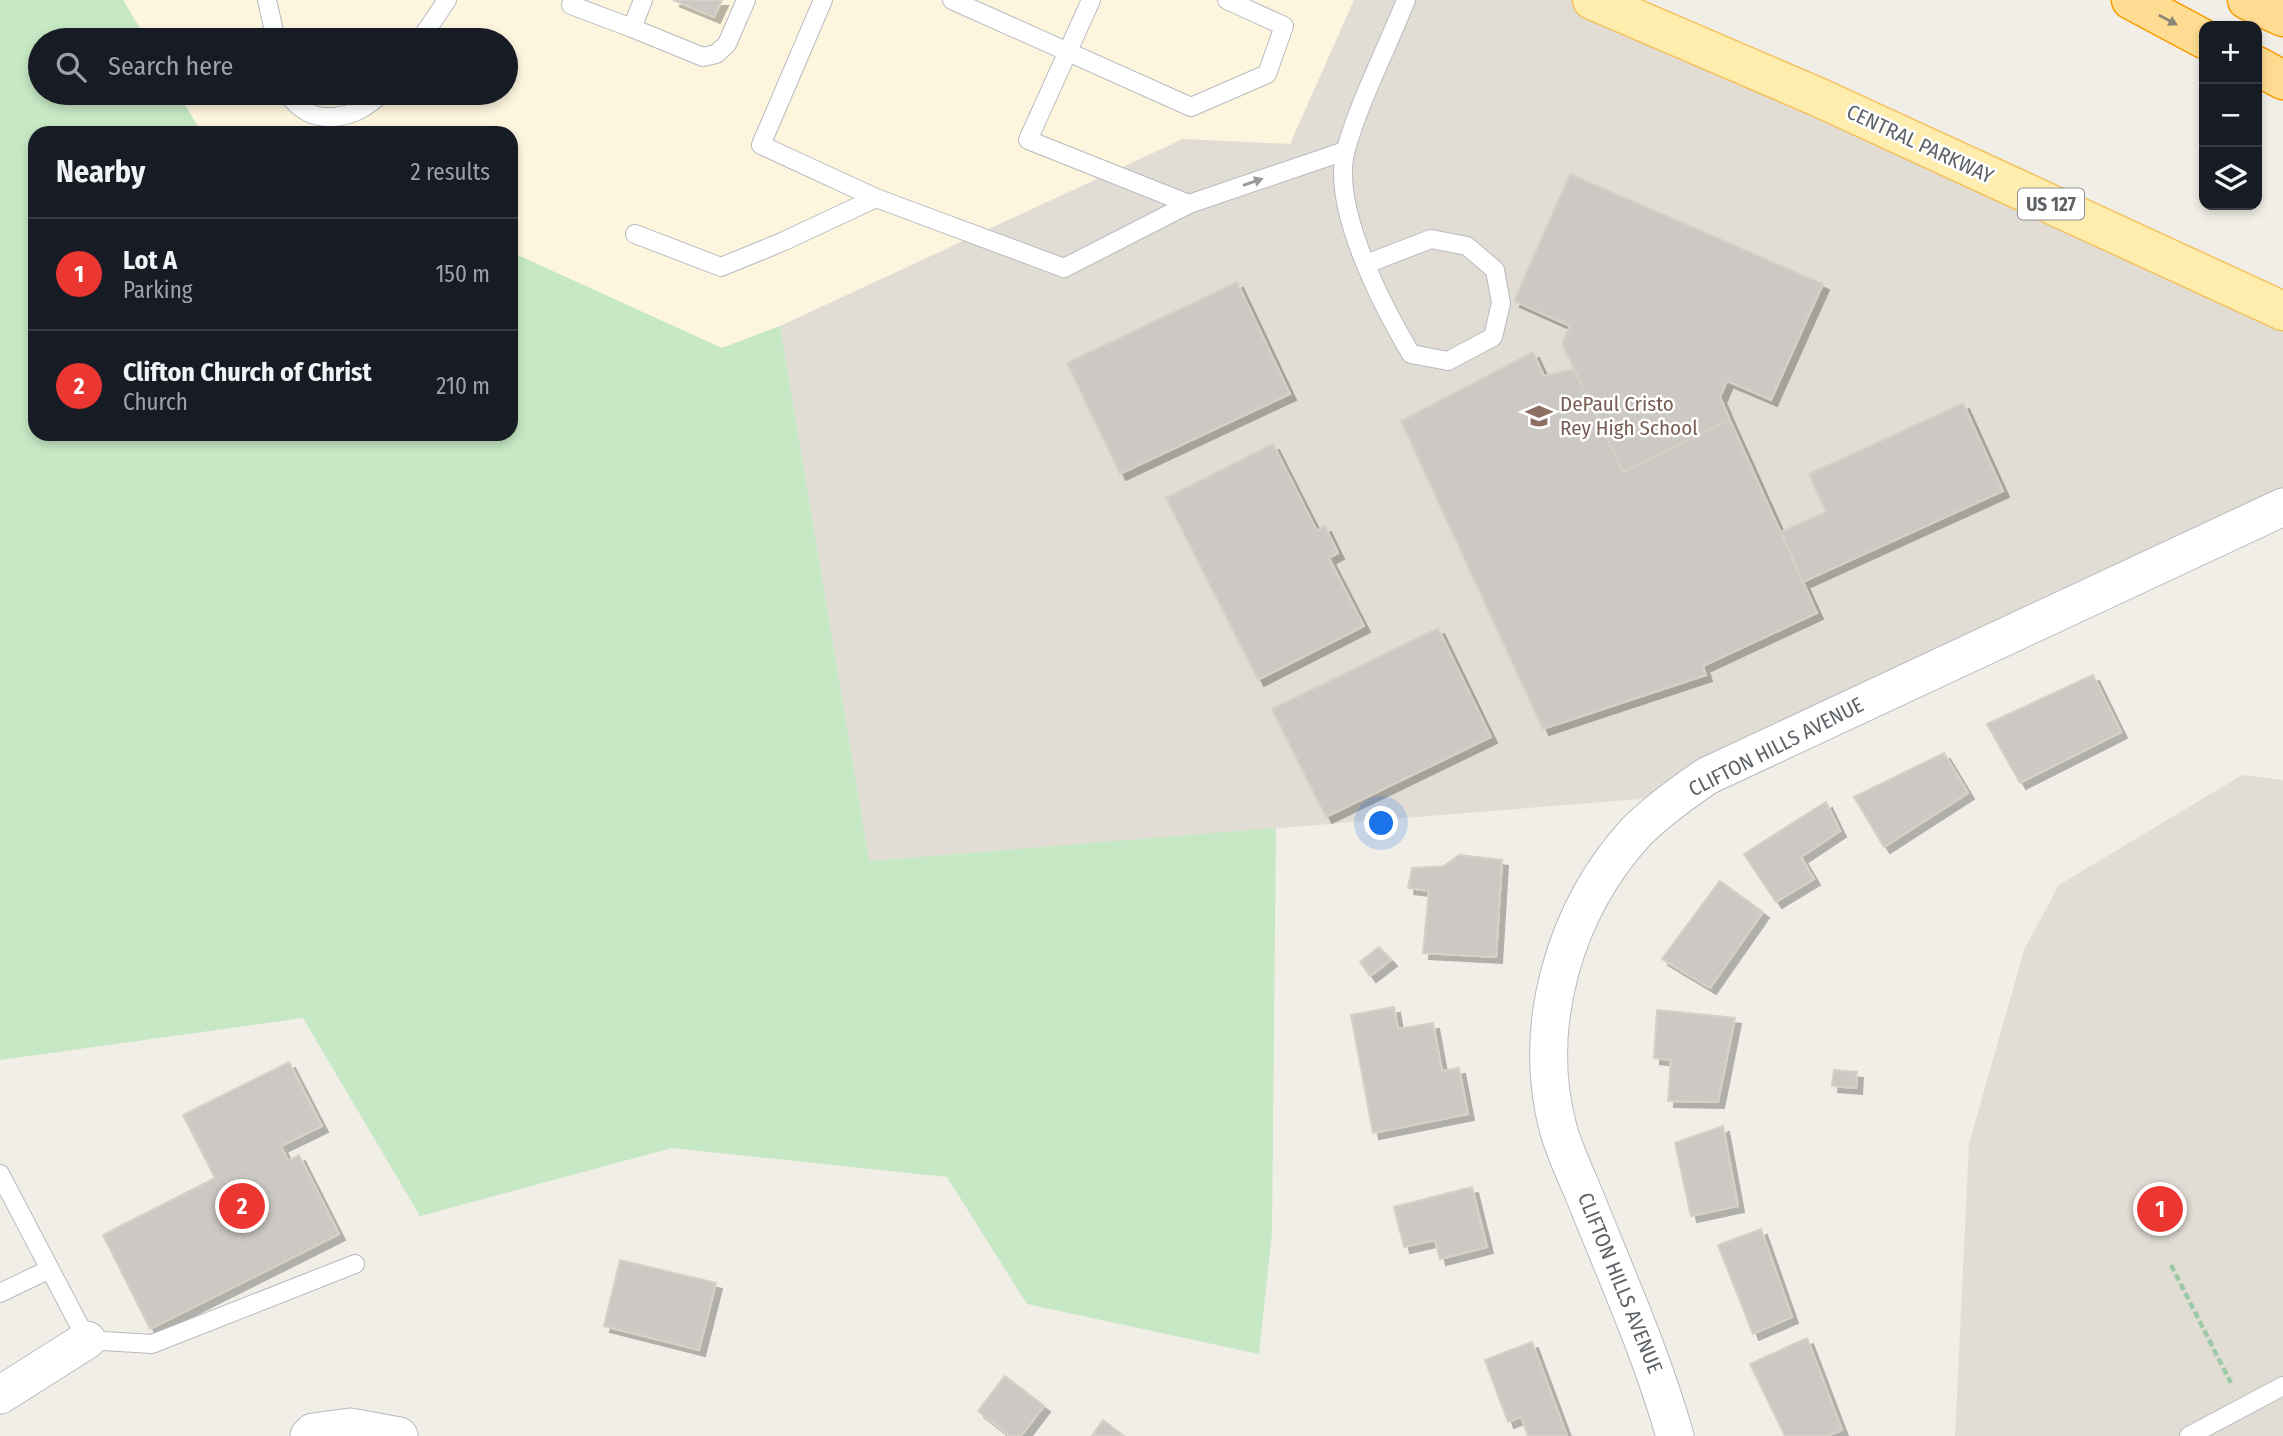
<!DOCTYPE html>
<html lang="en">
<head>
<meta charset="utf-8">
<style>
	:root { --surface:#171b24; --page:#242831; --text:#f1f3f6; --muted:#9ea1a6; --line:#363941; --accent:#ec3632 }
	body { margin:0; font-family:"Fira Sans Condensed",sans-serif; background:var(--page); color:var(--text) }
	.controls { position:absolute; right:21px; top:21px; display:grid; overflow:hidden; border-radius:14px; box-shadow:0 4px 10px #0003 }
	.controls button { width:63px; height:63px; display:grid; place-items:center; padding:0; border:0; border-bottom:2px solid var(--line); background:var(--surface); color:var(--text); font:35px sans-serif }
	.you { position:absolute; left:1382px; top:824px; width:24px; height:24px; margin:-18px; border:5px solid #fff; border-radius:50%; background:#1a73e8; box-shadow:0 0 0 10px #1a73e833 }
	.badge { display:grid; place-items:center; width:46px; height:46px; border-radius:50%; background:var(--accent); color:#fff; font-size:23px; font-weight:700 }
	.pin { position:absolute; translate:-50% -50%; border:4px solid #fff; box-shadow:0 2px 7px #0006 }
	.list { margin:0; padding:0; list-style:none }
	h2 { display:flex; justify-content:space-between; align-items:center; height:91px; margin:0; padding:0 28px; font-size:30px }
	h2 small { font-size:23px; font-weight:400; color:var(--muted) }
	.list li { display:grid; grid-template-columns:46px 1fr auto; gap:21px; align-items:center; box-sizing:border-box; height:112px; padding:0 28px; border-top:2px solid var(--line) }
	.list b { display:block; font-size:26px; white-space:nowrap }
	.list p { margin:0; font-size:23px; white-space:nowrap; color:var(--muted) }
	.list em { font-size:23px; font-style:normal; color:var(--muted) }
	.icon { flex:none; width:38px; height:38px; fill:none; stroke:currentColor; stroke-width:2; stroke-linecap:round; stroke-linejoin:round }
	.map { position:relative; flex:none; width:2283px; height:1436px; overflow:hidden }
	.search { position:absolute; background:var(--surface); box-shadow:0 4px 10px #0003; left:28px; top:28px; width:490px; height:77px; display:flex; align-items:center; gap:18px; box-sizing:border-box; padding:0 24px; border-radius:38px; color:var(--muted); font-size:26px }
	.panel { position:absolute; background:var(--surface); box-shadow:0 4px 10px #0003; left:28px; top:126px; width:490px; height:315px; border-radius:21px }
	.map>svg:first-child { display:block }
</style>
</head>
<body>
<div class="map">
<svg width="2283" height="1436" viewBox="0 0 2283 1436">
	<defs>
		<filter id="shadow"><feDropShadow dx="6" dy="6" stdDeviation="0" flood-color="#0004"/></filter>
	</defs>
	<rect width="100%" height="100%" fill="#f1eee7"/>
	<path fill="#fef5df" d="M123,0h1231l-64,144 -107,-5 -403,187 -58,22 -211,-96v-119h-309l-24,-40h328v-53h-359z"/>
	<path fill="#e1ddd5" d="M1354,0h238l691,311v196l-605,289 -809,65 -89,-535 403,-187 107,5z
		M2242,775l41,5v656h-328l14,-292 55,-194 35,-65z"/>
	<path fill="#c6e8c4" d="M0,0h123l24,40h-107v53h138l24,40h-167v301h476v-182l211,96 58,-22 89,535 407,-33 -4,404 -13,122 -232,-50 -80,-127 -275,-29 -252,68 -117,-198 -303,42z"/>
	<path fill="#ccc9c4" stroke="#d6d0c5" stroke-width="2" filter="url(#shadow)" d="M673,0h49l-8,17z
		M1570,174l253,110 -52,116 -44,-19 -7,16 10,23 -107,52 -61,-128 8,-18 -56,-25z
		M1237,282l53,112 -170,80 -53,-111z
		M1533,352l11,24 30,-7 49,103 107,-52 87,193 -114,53 3,9 -163,54 -142,-308z
		M1963,403l40,88 -200,91 -22,-50 45,-20 -17,-38z
		M1273,444l44,87 8,-5 13,27 -9,5 35,68 -106,54 -92,-182z
		M1438,628l53,109 -165,80 -54,-108z
		M2093,675l28,57 -101,51 -33,-59z
		M1944,753l24,40 -84,54 -30,-50z
		M1826,802l14,29 -39,26 13,22 -38,23 -32,-48z
		M1459,855l43,5 -6,97 -73,-4 6,-62 -21,-3 4,-20 32,-2z
		M1720,881l43,31 -53,76 -48,-29z
		M1379,947l12,13 -21,16 -10,-14z
		M1394,1007l4,22 35,-6 9,48 17,-3 9,46 -95,19 -22,-118z
		M1657,1010l78,8 -17,84 -50,-1 3,-41 -17,-2z
		M289,1062l33,64 -41,20 7,15 11,-6 40,79 -189,95 -47,-94 112,-57 -32,-63z
		M1834,1070l23,2 -1,16 -24,-2z
		M1723,1126l15,80 -47,10 -16,-73z
		M1472,1187l15,60 -47,12 -5,-19 -31,7 -10,-40z
		M1761,1229l31,88 -39,17 -35,-89z
		M620,1260l96,23 -17,67 -95,-24z
		M1807,1338l35,92 -15,6h-42l-35,-72z
		M1532,1342l35,94h-39l-7,-19 -13,5 -23,-62z
		M1005,1376l39,30 -23,30h-11l-32,-25z
		M1103,1420l21,16h-32z"/>
	<g fill="none" stroke-linecap="round" stroke-linejoin="round">
		<g stroke="#b7babe" stroke-width="20">
			<path id="lane" d="M267,0l9,40
				M643,0l-11,28 71,29 13,-3 11,-10 19,-44
				M823,0l-62,145 115,53
				M952,0l239,107 76,-33 17,-48 -57,-26
				M1091,0l-63,140 161,64
				M571,5l61,23
				M420,40l27,-40
				M288,93c20,36 69,28 93,0
				M635,234l86,33 61,-25 94,-44 188,70 125,-64 156,-53
				M1366,264l65,-25 36,7 28,24 6,33 -8,34 -45,24 -37,-7c-29,-49 -81,-148 -65,-205 14,-49 41,-101 60,-149
				M0,1174l87,166 65,4 203,-80
				M0,1293l50,-24
				M2189,1436l94,-50"/>
		</g>
		<g stroke="#b7babe" stroke-width="39">
			<path id="street" d="M0,1395l87,-55
				M309,1436l4,-4 37,-5 49,9
				M1675,1436c-22,-77 -54,-150 -84,-224 -10,-27 -25,-55 -33,-84 -27,-103 7,-218 78,-296 21,-21 46,-39 71,-56l576,-269"/>
		</g>
		<g stroke="#f4c15d" stroke-width="41">
			<path id="primary" d="M1592,0l226,97 465,214"/>
		</g>
		<g stroke="#f89c00" stroke-width="41">
			<path id="highway" d="M2131,0l73,39
				M2247,0l36,17
				M2257,66l26,14"/>
		</g>
		<path stroke="#9dc9a7" stroke-width="4.5" stroke-dasharray="7 3.5" stroke-linecap="butt" d="M2171,1265l60,118"/>
		<use href="#lane" stroke="#fff" stroke-width="18"/>
		<use href="#street" stroke="#fff" stroke-width="37"/>
		<use href="#primary" stroke="#ffedae" stroke-width="38"/>
		<use href="#highway" stroke="#fedc91" stroke-width="38"/>
	</g>
	<defs><path id="oneway-solid" d="M-6-.8H1V-3.2L6.5 0L1 3.2V.8H-6Z" transform="scale(1.75)"/></defs>
	<use fill="#8e8774" href="#oneway-solid" transform="translate(2168 20) rotate(28)"/>
	<use fill="#969a9d" href="#oneway-solid" transform="translate(1253 182) rotate(-19)"/>
	<defs>
		<g id="school-bare" transform="scale(2.1)"><path d="M0-5L7-2L0 1L-7-2ZM-4 1L0 2.5L4 1V4Q0 6-4 4Z" fill="#8d6e63" stroke="#fff" stroke-width="2.5" paint-order="stroke"/></g>
	</defs>
	<g fill-rule="evenodd">
		<use href="#school-bare" x="1539" y="416"/>
	</g>
	<g text-anchor="middle" dominant-baseline="central" stroke-width="5" stroke-linejoin="round" paint-order="stroke">
		<rect fill="#fff" stroke="#8e9295" stroke-width="2" x="2018" y="188.5" width="66" height="31" rx="5"/>
		<g font-size="19" font-weight="bold" fill="#5e6368">
			<text x="2051" y="204">US 127</text>
		</g>
		<g font-size="21" fill="#5e6368" stroke="#fff">
			<text transform="translate(1920 144) rotate(25)">CENTRAL PARKWAY</text>
			<text transform="translate(1776 747) rotate(-27)">CLIFTON HILLS AVENUE</text>
			<text transform="translate(1620 1283) rotate(68)">CLIFTON HILLS AVENUE</text>
		</g>
		<g font-size="21" fill="#785e54" stroke="#fff" text-anchor="start">
			<text x="1560" y="404">DePaul Cristo<tspan x="1560" dy="24">Rey High School</tspan></text>
		</g>
	</g>
</svg>
<div class="controls">
<button>+</button>
<button>−</button>
<button><svg class="icon" aria-label="layers" viewBox="0 0 24 24"><path d="M12 4l9 5-9 5-9-5zM3 14l9 5 9-5"/></svg></button>
</div>
<div class="you"></div>
<div class="pin badge" style="left:2160px;top:1209px">1</div>
<div class="pin badge" style="left:242px;top:1206px">2</div>
<div class="search"><svg class="icon" aria-label="search" viewBox="0 0 24 24"><circle cx="10" cy="10" r="6"/><path d="M15 15l6 6"/></svg>Search here</div>
<section class="panel">
<h2>Nearby<small>2 results</small></h2>
<ul class="list">
<li><span class="badge">1</span><div><b>Lot A</b><p>Parking</p></div><em>150 m</em></li>
<li><span class="badge">2</span><div><b>Clifton Church of Christ</b><p>Church</p></div><em>210 m</em></li>
</ul>
</section>
</div>
</body>
</html>
